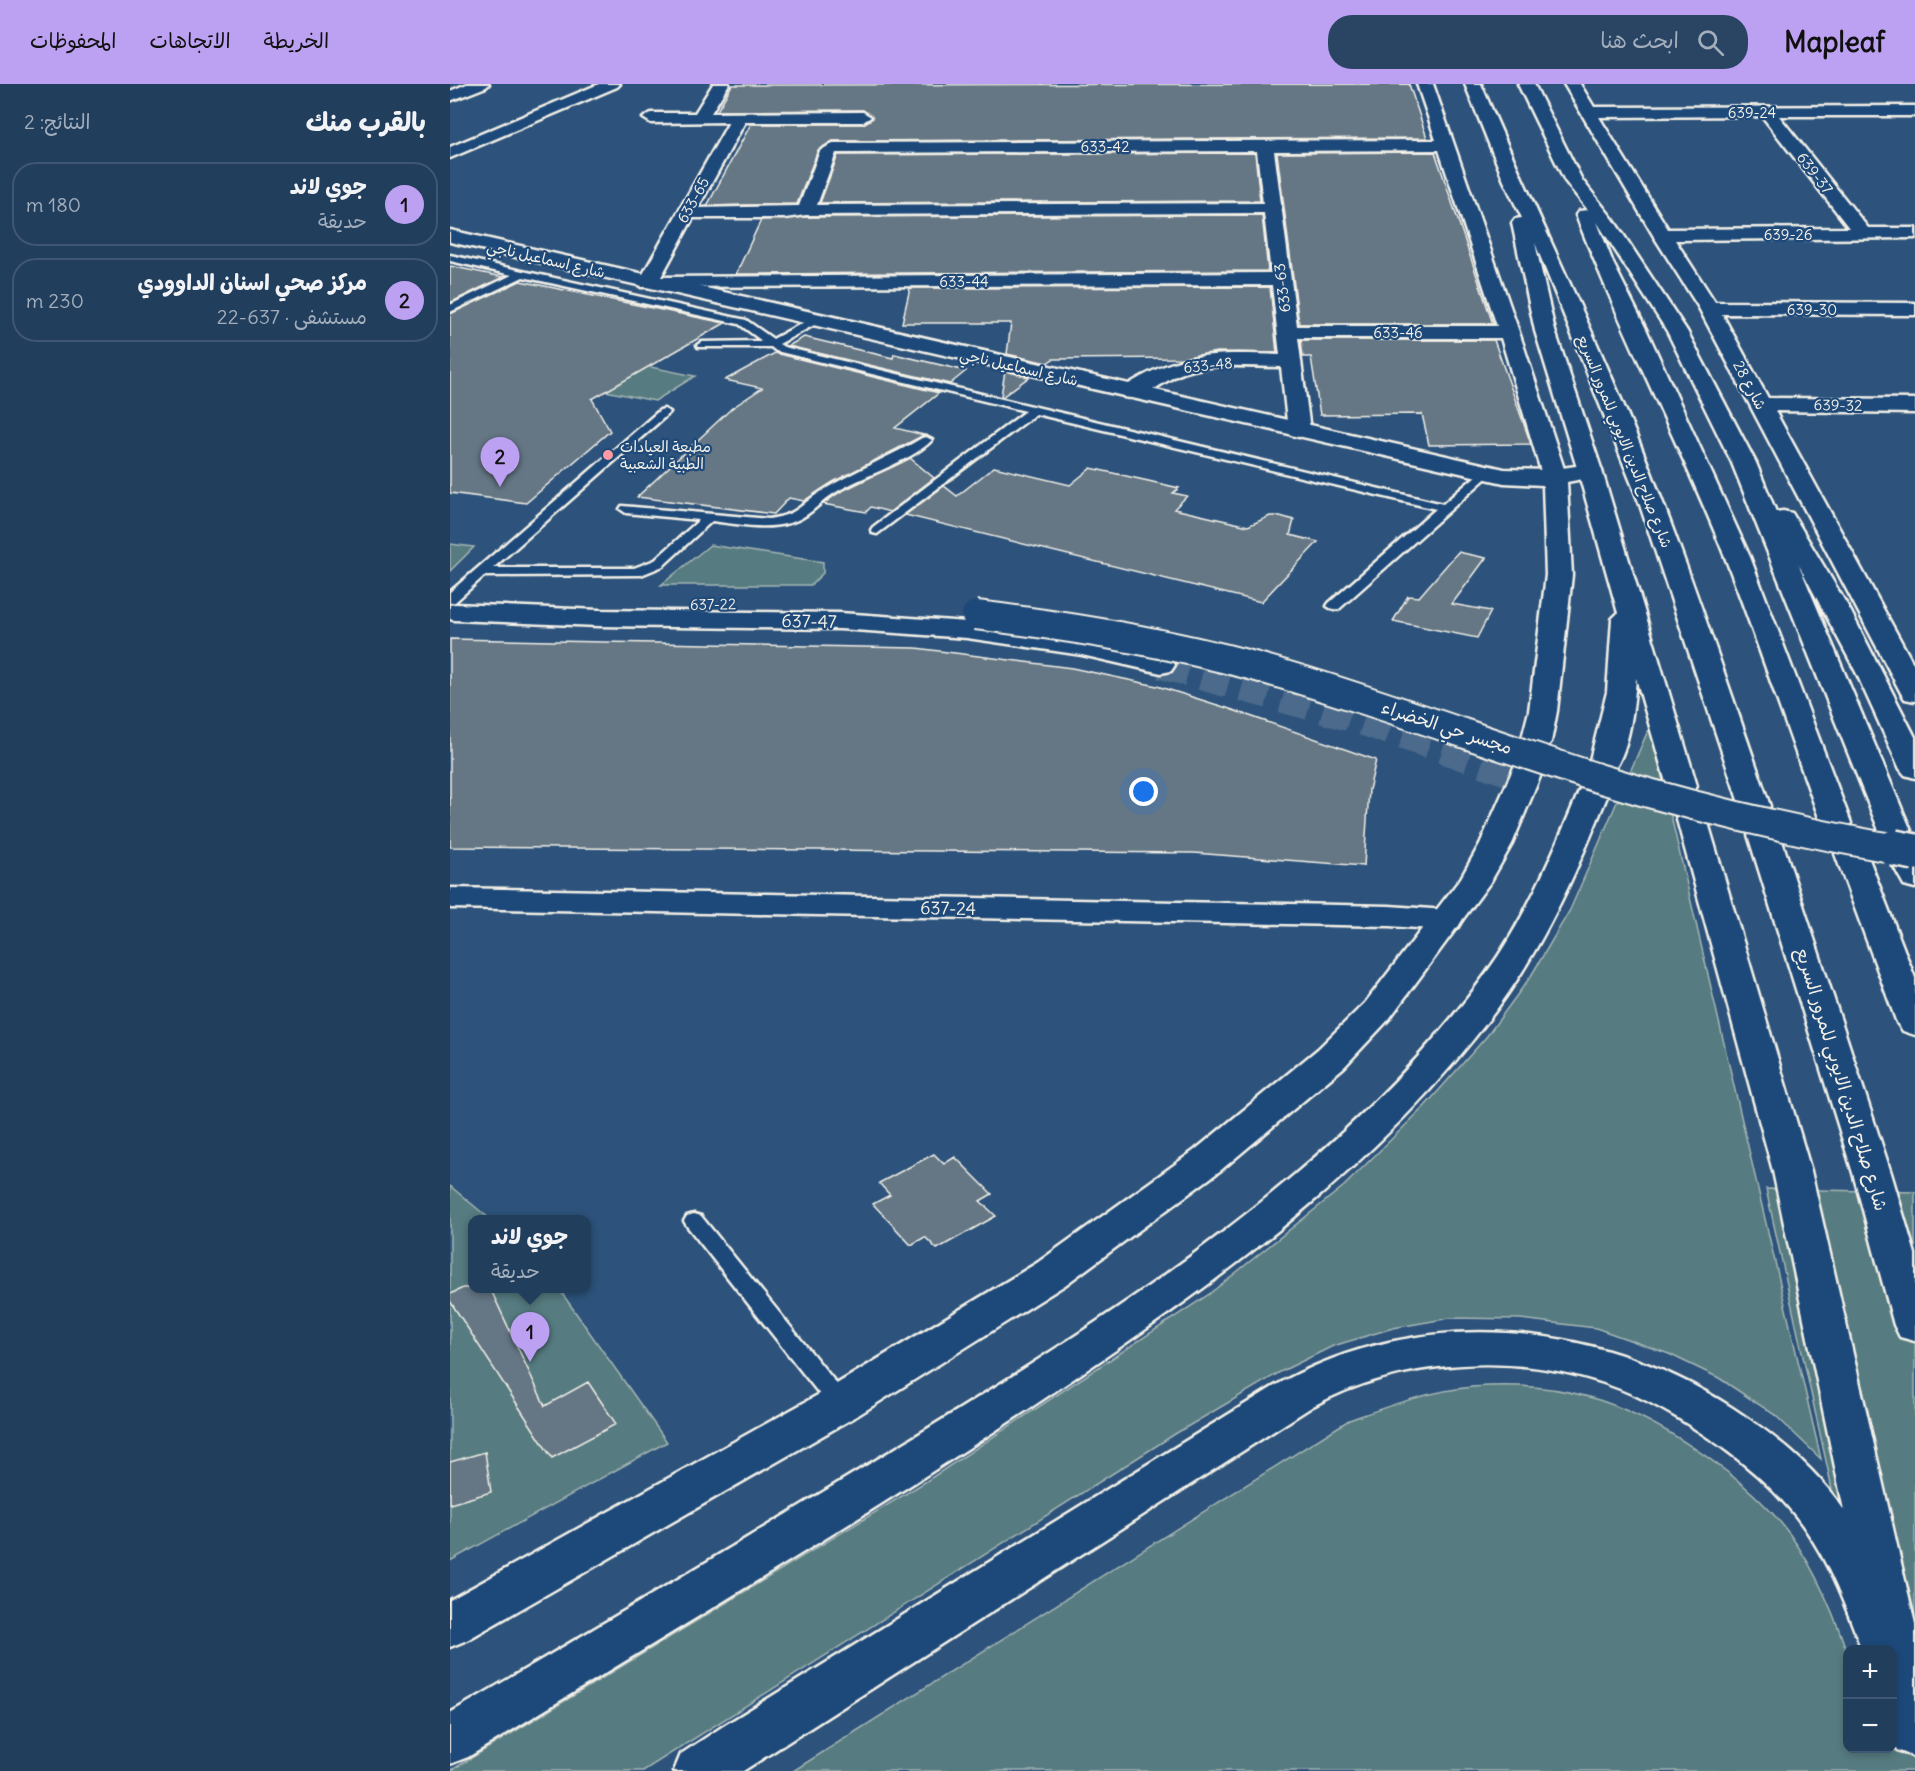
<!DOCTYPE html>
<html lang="ar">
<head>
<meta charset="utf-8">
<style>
	:root { --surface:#223e5d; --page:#2a4563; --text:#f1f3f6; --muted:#a2aebc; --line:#3f5772; --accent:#bca0f2 }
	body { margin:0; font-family:Delius,"Playpen Sans Arabic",sans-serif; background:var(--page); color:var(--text); direction:rtl }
	.controls { position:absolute; right:18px; bottom:18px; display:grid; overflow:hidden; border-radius:12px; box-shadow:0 3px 9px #0003 }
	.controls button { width:54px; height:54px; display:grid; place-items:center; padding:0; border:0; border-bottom:2px solid var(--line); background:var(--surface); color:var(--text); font:30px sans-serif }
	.you { position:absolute; left:694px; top:708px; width:21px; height:21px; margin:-15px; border:4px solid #fff; border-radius:50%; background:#1a73e8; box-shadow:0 0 0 9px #1a73e833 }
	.badge { display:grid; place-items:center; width:39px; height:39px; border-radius:50%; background:var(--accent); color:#111; font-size:20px; font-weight:700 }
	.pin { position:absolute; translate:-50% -50px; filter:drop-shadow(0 2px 3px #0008) }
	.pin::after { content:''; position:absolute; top:32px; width:21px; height:18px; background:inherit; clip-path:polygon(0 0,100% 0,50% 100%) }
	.popup { position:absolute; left:18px; top:1131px; width:123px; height:78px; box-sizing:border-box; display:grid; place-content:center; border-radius:12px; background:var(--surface); filter:drop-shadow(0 2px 4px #0005); font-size:20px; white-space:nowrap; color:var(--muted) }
	.popup b { font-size:22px; color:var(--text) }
	.popup::after { content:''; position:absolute; left:50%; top:100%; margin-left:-12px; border:12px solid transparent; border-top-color:var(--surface) }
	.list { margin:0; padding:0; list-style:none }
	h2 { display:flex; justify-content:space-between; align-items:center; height:78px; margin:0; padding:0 24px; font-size:26px }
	h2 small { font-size:20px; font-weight:400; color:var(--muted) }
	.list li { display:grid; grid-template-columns:39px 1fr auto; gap:18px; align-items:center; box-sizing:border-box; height:84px; margin:0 12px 12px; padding:0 12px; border:2px solid var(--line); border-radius:24px }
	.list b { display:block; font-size:22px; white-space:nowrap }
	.list p { margin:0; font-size:20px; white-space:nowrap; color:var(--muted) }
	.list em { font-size:20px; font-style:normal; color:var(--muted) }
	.icon { flex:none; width:33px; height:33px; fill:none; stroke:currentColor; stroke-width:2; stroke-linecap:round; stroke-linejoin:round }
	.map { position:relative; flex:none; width:1465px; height:1687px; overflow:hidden; direction:ltr }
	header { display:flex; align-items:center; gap:36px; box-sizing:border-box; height:84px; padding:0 30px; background:var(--accent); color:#111 }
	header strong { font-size:28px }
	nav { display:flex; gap:33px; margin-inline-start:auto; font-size:21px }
	.search { width:420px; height:54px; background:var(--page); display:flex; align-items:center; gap:15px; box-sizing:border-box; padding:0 21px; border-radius:24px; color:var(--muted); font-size:22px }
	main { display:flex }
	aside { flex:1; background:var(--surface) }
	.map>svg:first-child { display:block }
</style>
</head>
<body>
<header>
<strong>Mapleaf</strong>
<div class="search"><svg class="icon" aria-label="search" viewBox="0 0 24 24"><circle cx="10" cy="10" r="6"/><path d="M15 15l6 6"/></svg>ابحث هنا</div>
<nav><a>الخريطة</a><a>الاتجاهات</a><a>المحفوظات</a></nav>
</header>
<main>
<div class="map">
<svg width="1465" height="1687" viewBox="0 0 1465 1687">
	<rect width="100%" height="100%" fill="#2d537c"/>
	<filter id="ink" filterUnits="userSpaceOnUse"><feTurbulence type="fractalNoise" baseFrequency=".0167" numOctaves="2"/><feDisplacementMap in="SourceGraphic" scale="12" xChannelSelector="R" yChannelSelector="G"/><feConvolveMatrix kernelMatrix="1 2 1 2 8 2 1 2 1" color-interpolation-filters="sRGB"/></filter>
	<g filter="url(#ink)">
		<path fill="#577b81" stroke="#a6b6b4" stroke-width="1.5" d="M122,267l123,25 -40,25 -119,-24z
			M0,460l24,3 -24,24z
			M260,461l113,17v11l-12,12h-150z
			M1200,642l171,733 -46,-44 -56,-37 -50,-24 -73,-26 -76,-9 -70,-1 -57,10 -60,18 -53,26 -105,62 -532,337h-193l475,-289 283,-187 136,-109 81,-80 62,-70 44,-60 39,-66z
			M0,1102l40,33 -17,1v68l86,1 108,153 -217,119z
			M1316,1105l149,3v579h-1122l556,-351c40,-14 80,-29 123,-33 38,-3 80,-1 117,10 65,18 149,75 192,126 30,36 51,85 66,129l1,96h44v-98l-33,-1 -29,-170z"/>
		<path fill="#657785" stroke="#f4f1e8" stroke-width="1.5" d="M959,0l18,54 -594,3 -15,9 -21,54 -90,2 44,-82h112l10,-6 -10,-8 -146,1 15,-26z
			M985,68l58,172h-194l-22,-171z
			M805,69l5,48 -440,2 18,-48z
			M812,131l6,56 -532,3 25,-54 45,-3z
			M0,182l53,11 -53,26z
			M70,197l205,42 -133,76 18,32 -84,72 -76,-10v-179z
			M820,203l7,66 -60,-1 -36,6 -128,1 -6,4 -40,-9 4,-31h-109l8,-35z
			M354,253l89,21 1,-4 72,17 -16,13 -162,-38z
			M851,256h193l37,104 -102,1 -7,-31 -102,1 -9,-58h-8z
			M325,269l164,40 -44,35 29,7 -91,47 -29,19 -15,-3 -15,16 -137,-17 95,-89 30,-20 -37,-8z
			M555,287l24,6 -27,20 -1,-1z
			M460,374l24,20 -44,34 -19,-5 -5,5 -43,-8 17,-12z
			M544,383l76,18 21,-17 88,20 -6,5 14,3 -13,13 74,17 22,-10h10l14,4 -4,15 28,7 -57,60 -356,-87 39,-29 13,10z
			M1008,468l28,6 -34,46 39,7 -14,27 -84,-17 15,-25 11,1z
			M0,555l466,9 156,20 85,18 70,22 149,52 -7,30 -5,76 -170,-13 -744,-6z
			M484,1070l10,10 11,-7 37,37 -12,7 16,15 -59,33 -12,-12 -14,8 -38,-41 17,-9 -11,-12z
			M13,1204h27l55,118 43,-24 28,42 -64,34 -102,-157v-7z
			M35,1368l6,40 -41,12v-42z"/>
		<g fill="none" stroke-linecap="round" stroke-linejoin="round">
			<path stroke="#4b6b8c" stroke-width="28" stroke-dasharray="28 14" stroke-linecap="butt" d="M711,581l188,52 176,61"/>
			<g stroke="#f4f1e8" stroke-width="5">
				<path id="lane" d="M0,171l296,65 27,19 37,-20h8v4l-39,21 5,3 659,157 40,-34h8l2,2 -154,137 -5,1 -7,-4 2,-3 107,-94 -400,-95 -159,120 -4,-1 -2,-3 2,-3 153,-116 -250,-60 -5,-4h-73l-1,-2 5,-3 60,-1 -23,-17 -216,-47 -73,35v-7l62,-30 -62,-14z
					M214,325l6,3 -2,2 -175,154h141l21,-8 44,-40 -73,-7 -6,-4 2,-3 147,13c31,-5 29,-13 53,-28 32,-20 68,-34 100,-53l4,-1 6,3c-23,24 -77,37 -105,58 -12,10 -22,21 -38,25 -25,7 -52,1 -77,-2l-49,45 -22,9 -157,1 -29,26 -5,1v-11l210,-182z
					M244,1130l7,2 147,182 3,6 -3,6 -8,3 -8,-3 -145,-184 -3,-5 3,-5z"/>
			</g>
			<g stroke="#f4f1e8" stroke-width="5">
				<path id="street" d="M17,0h22l-3,3 -36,14v-10z
					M149,0h21l-3,3 -167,71v-11z
					M263,0h16l-18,29 152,-1 8,5 -8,5h-118l-47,86 101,-2 21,-55 13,-8 603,-3 -19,-56h16l86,248 48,146 -4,5 -8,2 -8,-2 -4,-5 -42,-140h-203l12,92 -3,5 -8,2 -8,-2 -3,-5 -7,-63c-31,0 -68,-5 -98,6 -19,6 -39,29 -59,24l-3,-5 3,-5c58,-36 90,-34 156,-32l-8,-70 -631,2 -3,-4 91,-161 -78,1 -8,-5 8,-5h44zM989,66l58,176h-200l-23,-175zM807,67l6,52 -446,2 19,-52zM814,129l7,60 -610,4 32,-59h92l21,-3z
					M1114,0h16l14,23 321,-1v10h-136l89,112h47v10l-240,2 40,62 200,1v12l-193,-1 46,84 147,1v14l-140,-2 140,256v34l-10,-2 -4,-6 -202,-385 -46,-73zM1312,32l87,112 -181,1 -69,-112z
					M4,520l145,6 241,3 127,9 115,17 89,20 4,6 -4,6 -10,2 -79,-18 -115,-17 -127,-9 -241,-3 -145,-6 -4,-1v-14z
					M0,804l939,18 57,4 12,3 4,7 -4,7 -12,3 -57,-4 -939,-18z"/>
			</g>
			<g stroke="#f4f1e8" stroke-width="5">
				<path id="secondary" d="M0,146l1054,239 44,1 42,-6 8,2 4,5 -4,5 -31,6 5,93 -15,136 -6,31 -5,6 -10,3 -10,-3 -5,-6 8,-31 17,-136 -3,-90 -39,-2 -1054,-241z
					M1079,674l10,3 5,6 -32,77 -21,37 -102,138 -45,48 -123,103 -156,115 -210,132 -388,223 -17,7v-47l375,-209 212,-128 158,-113 123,-101 47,-46 96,-125 19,-34 34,-77 5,-6z"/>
			</g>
			<g stroke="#f4f1e8" stroke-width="5">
				<path id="highway" d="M1015,0h16c59,140 128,276 182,419 38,100 72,202 107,303l-4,6 -11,3 -11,-3 -4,-6 -101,-304 -104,-259 20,88 47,140 95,315 -4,6 -11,3 -11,-3 -4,-6 -31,-108c-2,26 -6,70 -22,92l-10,3 -10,-3 -5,-6 18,-72 5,-73 6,-6 -40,-142 -43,-140 -23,-108 3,-4 7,-1 -18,-37z
					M1068,0h16l48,96 31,39 74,112 69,132 20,49 7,-1 9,2 3,5 55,92 65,127v41l-10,-3 -5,-6 -44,-97 -58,-109 114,270 -5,7 -11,2 -11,-2 -5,-7 -148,-370 -65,-132 -70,-109 16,41 34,68 103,226 101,266 -4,7 -11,2 -11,-2 -4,-7c-32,-88 -62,-178 -96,-266 -46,-115 -104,-226 -149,-342l3,-4 9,-1 -23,-29z
					M1145,696l11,3 4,6c-31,77 -64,154 -114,221 -119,160 -284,276 -448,386 -171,114 -348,219 -523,326l-57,35 -18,7v-51c145,-84 288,-169 431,-256 214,-130 454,-277 604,-482 41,-56 68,-122 95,-186l4,-6z
					M1241,723l11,2 4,7 105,355 104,453v133l-18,-7 -5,-11v-89h-30c-16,-43 -32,-86 -58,-123 -23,-32 -53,-59 -85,-82 -36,-25 -73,-48 -115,-62 -92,-31 -205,-24 -291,23l-570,365h-69l7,-17 41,-27 551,-340c149,-86 334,-67 473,30 37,25 72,55 98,93l-71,-339 -97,-355 4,-7z
					M1314,742l11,2 5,7 111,338 24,81v87l-15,-4 -6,-12 -41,-152 -105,-338 5,-7z
					M1401,761l11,2 5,7 48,124v57l-12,-4 -6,-8 -62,-169 5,-7z
					M1459,771l6,2v31l-11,-3 -11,-20 5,-7z"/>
			</g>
			<use href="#lane" fill="#1f4a7a" fill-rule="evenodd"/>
			<use href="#street" fill="#1f4a7a" fill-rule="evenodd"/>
			<use href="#secondary" fill="#1f4a7a" fill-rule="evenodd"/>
			<use href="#highway" fill="#1f4a7a" fill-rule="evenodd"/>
			<g stroke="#f4f1e8" stroke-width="32" stroke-linecap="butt">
				<path id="secondary-bridge-far1" d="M526,531c92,11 184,26 274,50 118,33 232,76 348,113 100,31 201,54 304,72"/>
			</g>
			<g stroke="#f4f1e8" stroke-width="40" stroke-linecap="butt">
				<path id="secondary-bridge" d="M1444,764l21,4"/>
			</g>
			<use href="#secondary-bridge-far1" stroke="#1f4a7a" stroke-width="28"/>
			<use href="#secondary-bridge" stroke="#1f4a7a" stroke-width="35"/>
		</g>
	</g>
	<circle fill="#ff9aa2" stroke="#1f4a7a" stroke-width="2" cx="158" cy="371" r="6"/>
	<g text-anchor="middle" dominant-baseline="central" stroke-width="4.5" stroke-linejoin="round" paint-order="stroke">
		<g font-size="15" fill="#f4f1e8" stroke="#1f4a7a">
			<text x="1302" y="28">639-24</text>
			<text x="655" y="62">633-42</text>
			<text transform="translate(1365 89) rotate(52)">639-37</text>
			<text transform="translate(243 116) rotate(-61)">633-65</text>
			<text x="1338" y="150">639-26</text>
			<text transform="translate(96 175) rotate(13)">شارع اسماعيل ناجي</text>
			<text x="514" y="197">633-44</text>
			<text transform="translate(832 204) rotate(-97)">633-63</text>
			<text x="1362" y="225">639-30</text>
			<text x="948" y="248">633-46</text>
			<text transform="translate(758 281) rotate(-6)">633-48</text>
			<text transform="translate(569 283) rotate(13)">شارع اسماعيل ناجي</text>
			<text transform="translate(1300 301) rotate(62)">شارع 28</text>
			<text transform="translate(1388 321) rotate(1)">639-32</text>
			<text transform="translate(1175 357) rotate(68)">شارع صلاح الدين الايوبي للمرور السريع</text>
			<text transform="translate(263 520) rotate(-1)">637-22</text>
		</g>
		<g font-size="15" fill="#f4f1e8" stroke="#1f4a7a" text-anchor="start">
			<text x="170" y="362">مطبعة العيادات<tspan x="170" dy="17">الطبية الشعبية</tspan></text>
		</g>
		<g font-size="18" fill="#f4f1e8" stroke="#1f4a7a">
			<text transform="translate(359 537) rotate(1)">637-47</text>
			<text transform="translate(997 643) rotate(18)">مجسر حي الخضراء</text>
			<text transform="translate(498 824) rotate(1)">637-24</text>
			<text transform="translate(1392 995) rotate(73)">شارع صلاح الدين الايوبي للمرور السريع</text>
		</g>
	</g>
</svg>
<div class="controls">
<button>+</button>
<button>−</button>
</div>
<div class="you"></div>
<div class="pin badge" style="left:80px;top:1278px">1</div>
<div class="popup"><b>جوي لاند</b>حديقة</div>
<div class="pin badge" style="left:50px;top:403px">2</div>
</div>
<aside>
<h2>بالقرب منك<small>النتائج: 2</small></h2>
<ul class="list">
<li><span class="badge">1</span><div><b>جوي لاند</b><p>حديقة</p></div><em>180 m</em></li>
<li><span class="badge">2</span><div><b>مركز صحي اسنان الداوودي</b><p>مستشفى · 637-22</p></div><em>230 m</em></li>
</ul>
</aside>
</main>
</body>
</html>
